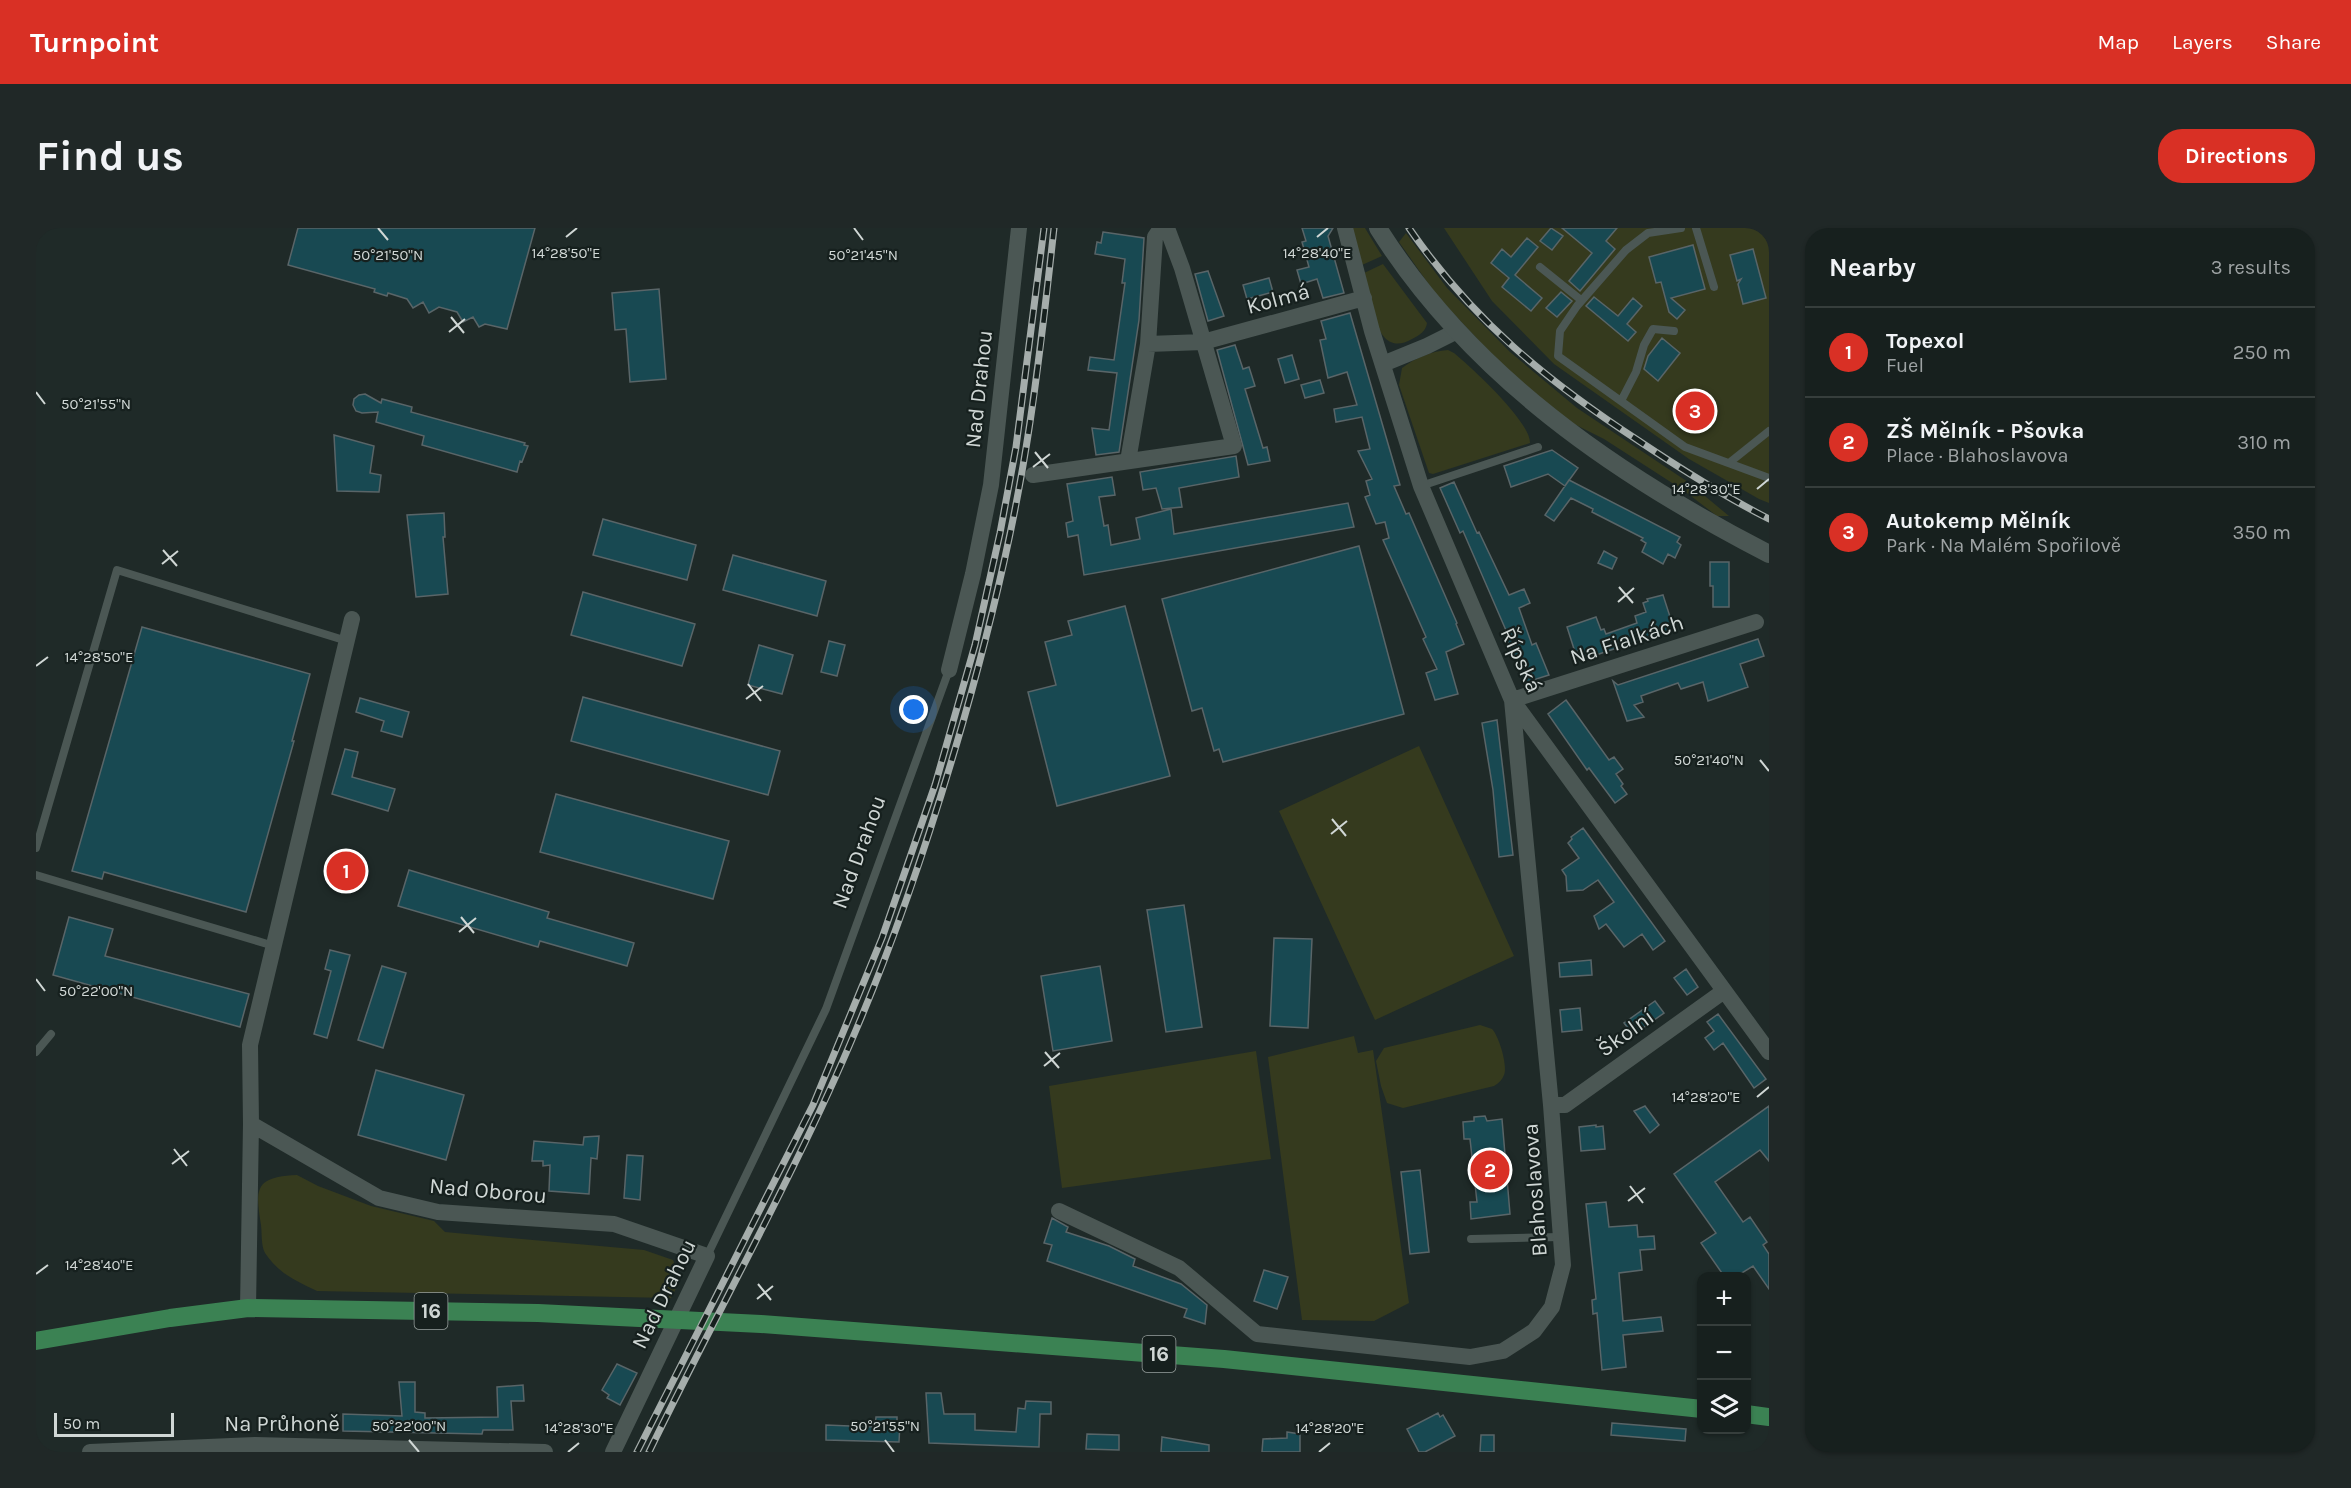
<!DOCTYPE html>
<html lang="en">
<head>
<meta charset="utf-8">
<style>
	:root { --surface:#17201e; --page:#202827; --text:#f1f3f6; --muted:#9ea3a4; --line:#363e3c; --accent:#d93025 }
	body { margin:0; font-family:Karla,sans-serif; background:var(--page); color:var(--text) }
	.controls { position:absolute; right:18px; bottom:18px; display:grid; overflow:hidden; border-radius:12px; box-shadow:0 2px 4px #0004 }
	.controls button { width:54px; height:54px; display:grid; place-items:center; padding:0; border:0; border-bottom:2px solid var(--line); background:var(--surface); color:var(--text); font:30px sans-serif }
	.scale { position:absolute; left:18px; bottom:15px; width:120px; box-sizing:border-box; padding-left:6px; border:3px solid #d0d7d5; border-top:0; font-size:16px; line-height:21px; white-space:nowrap; color:#d0d7d5; -webkit-text-stroke:4px #16201e; paint-order:stroke }
	.you { position:absolute; left:878px; top:482px; width:21px; height:21px; margin:-15px; border:4px solid #fff; border-radius:50%; background:#1a73e8; box-shadow:0 0 0 9px #1a73e833 }
	.badge { display:grid; place-items:center; width:39px; height:39px; border-radius:50%; background:var(--accent); color:#fff; font-size:20px; font-weight:700 }
	.pin { position:absolute; translate:-50% -50%; border:3px solid #fff; box-shadow:0 2px 6px #0006 }
	.list { margin:0; padding:0; list-style:none }
	h2 { display:flex; justify-content:space-between; align-items:center; height:78px; margin:0; padding:0 24px; font-size:26px }
	h2 small { font-size:20px; font-weight:400; color:var(--muted) }
	.list li { display:grid; grid-template-columns:39px 1fr auto; gap:18px; align-items:center; box-sizing:border-box; height:90px; padding:0 24px; border-top:2px solid var(--line) }
	.list b { display:block; font-size:22px; white-space:nowrap }
	.list p { margin:0; font-size:20px; white-space:nowrap; color:var(--muted) }
	.list em { font-size:20px; font-style:normal; color:var(--muted) }
	.icon { flex:none; width:33px; height:33px; fill:none; stroke:currentColor; stroke-width:2; stroke-linecap:round; stroke-linejoin:round }
	.map { position:relative; flex:none; width:1733px; height:1224px; overflow:hidden; border-radius:24px }
	header { display:flex; align-items:center; gap:36px; box-sizing:border-box; height:84px; padding:0 30px; background:var(--accent); color:#fff }
	header strong { font-size:28px }
	nav { display:flex; gap:33px; margin-inline-start:auto; font-size:21px }
	.intro { display:flex; align-items:center; justify-content:space-between; box-sizing:border-box; height:144px; padding:0 36px }
	h1 { margin:0; font-size:42px }
	.button { padding:15px 27px; border-radius:24px; background:var(--accent); color:#fff; font-size:21px; font-weight:700 }
	main { display:flex; gap:36px; padding:0 36px }
	aside { flex:1; background:var(--surface); border-radius:24px; box-shadow:0 2px 4px #0004 }
	.map>svg:first-child { display:block }
</style>
</head>
<body>
<header>
<strong>Turnpoint</strong>
<nav><a>Map</a><a>Layers</a><a>Share</a></nav>
</header>
<div class="intro"><h1>Find us</h1><a class="button">Directions</a></div>
<main>
<div class="map">
<svg width="1733" height="1224" viewBox="0 0 1733 1224">
	<rect width="100%" height="100%" fill="#1f2a28"/>
	<path fill="#353a1e" d="M1315,0h14l17,28 -20,9z
		M1408,0h325v275l-10,-4 -70,-40 -135,-95 -62,-63z
		M1370,5l41,55 63,64 67,56 111,74 41,34h-12l-34,-26 -79,-51 -38,-19 -47,-40 -34,-33 -48,-51 -38,-54z
		M1347,36l44,59c-1,8 -7,12 -15,16 -37,22 -42,-41 -48,-66z
		M1412,122l6,3c17,14 77,69 76,90l-97,31 -4,-1 -30,-88 3,-17c13,-10 30,-17 46,-18z
		M1383,518l95,210 -139,64 -96,-209z
		M1444,797l12,4c7,7 16,37 12,46 -2,5 -5,8 -10,11l-91,22 -16,-5 -6,-17 -5,-25 8,-13z
		M1318,808l4,17 15,-3 36,253 -35,18 -72,-1 -34,-263z
		M1220,823l15,108 -209,29 -13,-102z
		M261,947l21,11 53,20 63,15 11,11 199,18 29,10c6,15 7,24 -2,38l-354,-7c-21,-10 -39,-18 -52,-38 -4,-7 -3,-20 -4,-28 -6,-37 -6,-48 36,-50z"/>
	<path fill="#184952" stroke="#596568" stroke-width="1.5" d="M262,0h237l-28,101 -22,-5 -6,3 -6,-10 -10,5 -6,-10 -18,-5 -10,6 -6,-11 -10,6 -6,-9 -19,-6 -1,3 -13,-4 1,-3 -87,-24z
		M1266,0h31l-5,8 16,57 -21,5 -6,-19 -16,5 -4,-14 12,-3 -7,-25 4,-1z
		M1515,0l12,8 -11,14 -12,-9z
		M1526,0h55l-11,13 9,8 -35,42 -11,-10 23,-28z
		M1067,4l41,6 -5,82 -20,132 -23,3 -4,-27 17,2 8,-57 -29,-3 2,-13 24,3 11,-77h-3l3,-24 -30,-5 2,-12 4,1z
		M1491,10l11,9 -23,28 27,23 -11,13 -29,-24 7,-9 -18,-15 11,-14 9,8z
		M1657,17l12,44 -34,9 14,12 -8,9 -8,-7 -8,-30 -5,1 -7,-26z
		M1717,21l13,49 -23,6 -5,-20 3,-5 -4,2 -7,-26z
		M1172,43l16,45 -16,5 -13,-47z
		M1233,50l4,14 -26,7 -4,-14z
		M623,61l7,90 -36,3 -4,-53 -11,1 -3,-37z
		M1525,64l11,9 -15,16 -11,-9z
		M1558,69l24,19 15,-18 9,8 -15,18 9,8 -8,9 -42,-35z
		M1314,85l50,172 -6,1 12,28 3,-1 48,110 -1,1 8,20 -18,8 12,42 -23,6 -9,-27 11,-4 -14,-30 3,-2 -43,-97 6,-2 -4,-16 -9,2 -11,-27 5,-2 -4,-14 6,-2 -14,-28 12,-2 -8,-32 -26,5 -2,-13 23,-4 -10,-33 -19,6 -8,-38 6,-1 -5,-18z
		M1626,110l18,15 -22,28 -14,-12 4,-13z
		M1199,117l8,24 6,-2 6,19 -10,3 18,59 4,-1 3,14 -22,4 -31,-115z
		M1256,127l7,24 -14,4 -7,-24z
		M1284,152l4,13 -19,5 -4,-13z
		M329,166l16,9 1,-4 30,8 -1,5 114,31 -1,2 4,1 -6,16 -2,-1 -3,11 -95,-27 2,-9 -48,-14 2,-10 -16,1 -6,-2 -3,-6 1,-6 5,-4z
		M1643,170l32,18 -7,11 -31,-18z
		M298,207l40,11 -4,27 11,2 -2,17 -42,-1z
		M1516,222l26,18 -13,18 -17,-12 -37,13 -7,-21z
		M1200,228l3,21 -60,11 3,19 -20,2 -6,-21 -13,2 -3,-18z
		M1076,249l3,18 -16,2 5,29 4,-1 3,20 29,-6 -4,-21 35,-9 3,25 174,-31 6,24 -270,48 -6,-40 -10,2 -2,-14 7,-2 -6,-37z
		M1533,252l111,57 -3,5 4,3 -6,13 -7,-4 -5,10 -21,-12 4,-9 -5,-3 2,-2 -51,-26 1,-3 -22,-11 -17,23 -9,-6z
		M1418,254l23,51 2,-1 30,63 15,-6 6,14 -11,5 13,37 4,-2 13,32 -22,7 -4,-5 -18,-41 3,-1 -45,-104 -3,2 -20,-45z
		M408,285l1,24h-2l5,57 -32,3 -9,-82z
		M567,291l93,26 -9,35 -94,-25z
		M1323,318l45,168 -181,48 -4,-13 -5,2 -12,-43 -10,3 -30,-112z
		M1568,323l13,7 -5,11 -14,-6z
		M697,327l93,26 -9,35 -94,-26z
		M1674,334h19v45h-16v-21h-3z
		M547,364l112,32 -13,42 -111,-31z
		M1627,367l11,34 -93,31 -3,-9 -3,1 -8,-25 29,-10 5,13 3,-1 2,5 31,-11 -2,-7 11,-4 -3,-9 5,-2 -1,-2z
		M1089,378l45,170 -113,30 -29,-114 28,-7 -11,-43 27,-7 -4,-14z
		M106,399l168,47 -18,67h2l-48,171 -142,-40 -2,7 -30,-8z
		M1722,411l6,17 -24,8 8,23 -40,14 -5,-19 -22,7 -3,-6 -37,13 2,6 -9,3 10,12 -17,4 -14,-40 5,4z
		M793,413l16,4 -8,31 -16,-4z
		M723,417l34,10 -11,39 -34,-9z
		M547,469l197,54 -12,44 -197,-54z
		M324,470l49,14 -7,25 -21,-6 3,-10 -28,-9z
		M1530,472l43,60 5,-3 9,12 -7,5 7,10 -2,2 6,8 -12,9 -26,-35 -2,2 -39,-56z
		M1461,492l16,135 -14,2 -6,-67 -11,-67z
		M309,521l13,3 -6,25 43,12 -7,22 -56,-17z
		M520,566l173,47 -16,58 -173,-47z
		M1547,600l82,113 -12,9 -11,-16 -18,13 -18,-23 -7,5 -5,-13 20,-14 -16,-22 -15,10 -16,1 -1,-15 -4,-6 17,-12 -11,-15 4,-4 -1,-2z
		M373,642l140,42 -2,6 87,25 -7,23 -87,-25 -2,6 -140,-41z
		M1148,677l18,122 -36,5 -19,-122z
		M33,689l44,12 -8,27 144,38 -9,33 -187,-52z
		M1238,710l38,1 -4,89 -38,-2z
		M294,722l20,5 -23,83 -13,-4 17,-63 -6,-2z
		M1555,732l1,15 -32,2 -1,-14z
		M346,738l24,7 -23,75 -25,-8z
		M1064,738l12,75 -59,10 -12,-75z
		M1650,741l12,18 -11,8 -13,-17z
		M1619,773l9,12 -31,22 -9,-12z
		M1544,780l2,22 -20,2 -2,-22z
		M1682,786l48,65 -12,9 -31,-45 -9,7 -9,-12 9,-7 -7,-9z
		M340,842l88,25 -18,65 -88,-25z
		M1609,878l14,19 -9,8 -16,-22z
		M1733,878v55l-9,-11 -45,32 28,40 7,-5 17,25 -4,3 6,9v35l-16,-23 -16,10h-13l-23,-33 15,-10 -42,-59z
		M1449,888l2,5 15,-2 8,95 -39,5 -1,-17h7l-7,-63h-6l-1,-17 11,-1v-4z
		M1560,897v2l7,-1 2,23 -24,2 -2,-24z
		M563,908l-2,23 -6,-1 -2,36 -40,-3 1,-26 -7,1v-5h-11l2,-20 49,4 1,-8z
		M591,927l16,1 -3,44 -16,-2z
		M1384,942l9,82 -19,2 -9,-82z
		M1570,974l3,25 28,-2 1,12 16,-1 1,13 -15,1 2,20 -23,3 4,48 38,-4 2,14 -40,4 3,32 -24,3 -5,-57 -4,1 -1,-14 4,-1 -10,-95z
		M1016,990l16,9 -2,5 43,14 26,13 -2,7 48,18 26,21 -2,19 -21,-7 3,-8 -140,-48 5,-16 -8,-2z
		M1228,1042l24,7 -11,32 -23,-8z
		M581,1136l20,9 -17,32 -13,-7 2,-3 -7,-5z
		M363,1154h16v30l10,1v5l73,-1 -1,-30 26,-2 1,16h-13l2,29h-30l-1,4 -139,-3v-17l59,2z
		M890,1165h15l3,21h31v16l41,2 2,-24 7,1 1,-8 25,1v12h-11l-1,33 -110,-4z
		M1402,1185l2,4 3,-2 12,21 -30,16h-6l-12,-23z
		M840,1189h21v6h3l-1,19 -73,-2v-15l49,2z
		M1576,1195l74,6 -1,12 -74,-6z
		M1251,1204l13,2v18h-38l1,-13 24,-1z
		M1051,1206l32,1v15l-33,-1z
		M1445,1207h13v17h-14z
		M1126,1209l47,8v7h-48z"/>
	<g fill="none" stroke-linecap="round" stroke-linejoin="round">
		<path stroke="#4b5754" stroke-width="8" d="M1645,0l-33,5 -22,17 -49,56 -17,25 -2,25 127,91 84,31
			M1660,0l18,59
			M1504,39l41,33
			M1585,173l15,-29 8,-27 9,-16 21,2
			M1693,235l40,-32
			M1385,258l117,-39
			M0,620l81,-278 230,71
			M0,647l238,71
			M0,824l15,-18
			M1435,1011l90,-2
			M671,1028l119,-247 123,-339"/>
		<path stroke="#4b5754" stroke-width="16" d="M1309,0l27,103 49,155 91,214 257,352
			M1112,116l55,-2 161,-44
			M1347,136l44,-18 30,-15
			M1092,233l20,-117 7,-107 6,-9
			M997,247l201,-29 -52,-178 -15,-40
			M316,391l-102,426 1,79 128,74 59,14 176,12 93,32 -94,196
			M913,442l24,-96 18,-89 28,-257
			M1515,877h14l159,-114
			M1023,983l120,57 78,66 213,23 33,-6 31,-20 18,-24 11,-42 -12,-160 -39,-405 244,-78
			M212,1080l3,-184
			M54,1224l165,-7 290,7"/>
		<path stroke="#4b5754" stroke-width="18" d="M1342,0c93,148 238,247 391,326"/>
		<path stroke="#3b8253" stroke-width="18" d="M0,1113l134,-23 78,-10 290,5 223,11 463,35 478,50
			M1710,1186l23,3"/>
		<g stroke="#a5adab" stroke-width="7">
			<path id="rail" d="M1373,0c64,93 137,152 230,213 42,28 85,55 130,78
				M601,1224l176,-347 69,-167 53,-153 40,-140 25,-112 16,-86 28,-219
				M613,1224c68,-141 146,-277 207,-422 43,-101 77,-204 107,-308 26,-91 48,-181 63,-274 12,-73 20,-147 28,-220"/>
		</g>
		<use href="#rail" stroke="#16201e" stroke-width="4.5" stroke-dasharray="14" stroke-linecap="butt"/>
	</g>
	<path fill="none" stroke="#d0d7d5" stroke-width="2" d="M342,0l10,12M818,0l9,12M530,9l11,-9M1281,9l11,-9M415,89l13,16M413,104l16,-13M0,164l9,12M999,224l13,16M997,239l17,-13M1721,261l12,-10M127,322l14,16M126,336l16,-13M1583,359l14,16M1582,374l16,-14M0,438l12,-9M712,456l13,17M710,471l17,-13M1724,532l9,11M1296,591l14,17M1295,606l16,-13M425,689l13,16M423,704l17,-14M0,751l9,12M1009,824l14,16M1008,838l16,-13M1721,869l12,-10M138,921l13,17M136,936l17,-13M1594,958l13,17M1592,973l17,-13M0,1046l12,-9M722,1056l13,16M721,1071l16,-13M373,1212l10,12M849,1212l9,12M532,1224l11,-9M1283,1224l11,-9"/>
	<g text-anchor="middle" dominant-baseline="central" stroke-width="4.5" stroke-linejoin="round" paint-order="stroke">
		<g fill="#16201e" stroke="#98a09e" stroke-width="1.5">
			<rect x="378.5" y="1065" width="33" height="36" rx="4.5"/>
			<rect x="1106.5" y="1108" width="33" height="36" rx="4.5"/>
		</g>
		<g font-size="21" font-weight="bold" fill="#d0d7d5">
			<text x="395" y="1083">16</text>
			<text x="1123" y="1126">16</text>
		</g>
		<g font-size="22" fill="#d0d7d5" stroke="#16201e">
			<text transform="translate(1242 71) rotate(-15)">Kolmá</text>
			<text transform="translate(943 161) rotate(-84)">Nad Drahou</text>
			<text transform="translate(1591 412) rotate(-18)">Na Fialkách</text>
			<text transform="translate(1485 432) rotate(65)">Řípská</text>
			<text transform="translate(823 624) rotate(-70)">Nad Drahou</text>
			<text transform="translate(1590 805) rotate(-36)">Školní</text>
			<text transform="translate(1499 962) rotate(-94)">Blahoslavova</text>
			<text transform="translate(452 963) rotate(5)">Nad Oborou</text>
			<text transform="translate(628 1066) rotate(-64)">Nad Drahou</text>
			<text x="246" y="1196">Na Průhoně</text>
		</g>
	</g>
	<g font-size="15" text-anchor="middle" fill="#d0d7d5" stroke="#16201e" stroke-width="4.5" stroke-linejoin="round" paint-order="stroke">
		<text x="530" y="30">14°28'50"E</text>
		<text x="1281" y="30">14°28'40"E</text>
		<text x="352" y="32">50°21'50"N</text>
		<text x="827" y="32">50°21'45"N</text>
		<text x="60" y="181">50°21'55"N</text>
		<text x="1670" y="266">14°28'30"E</text>
		<text x="63" y="434">14°28'50"E</text>
		<text x="1673" y="537">50°21'40"N</text>
		<text x="60" y="768">50°22'00"N</text>
		<text x="1670" y="874">14°28'20"E</text>
		<text x="63" y="1042">14°28'40"E</text>
		<text x="373" y="1203">50°22'00"N</text>
		<text x="849" y="1203">50°21'55"N</text>
		<text x="543" y="1205">14°28'30"E</text>
		<text x="1294" y="1205">14°28'20"E</text>
	</g>
</svg>
<div class="controls">
<button>+</button>
<button>−</button>
<button><svg class="icon" aria-label="layers" viewBox="0 0 24 24"><path d="M12 4l9 5-9 5-9-5zM3 14l9 5 9-5"/></svg></button>
</div>
<div class="scale">50 m</div>
<div class="you"></div>
<div class="pin badge" style="left:310px;top:643px">1</div>
<div class="pin badge" style="left:1454px;top:942px">2</div>
<div class="pin badge" style="left:1659px;top:183px">3</div>
</div>
<aside>
<h2>Nearby<small>3 results</small></h2>
<ul class="list">
<li><span class="badge">1</span><div><b>Topexol</b><p>Fuel</p></div><em>250 m</em></li>
<li><span class="badge">2</span><div><b>ZŠ Mělník - Pšovka</b><p>Place · Blahoslavova</p></div><em>310 m</em></li>
<li><span class="badge">3</span><div><b>Autokemp Mělník</b><p>Park · Na Malém Spořilově</p></div><em>350 m</em></li>
</ul>
</aside>
</main>
</body>
</html>
